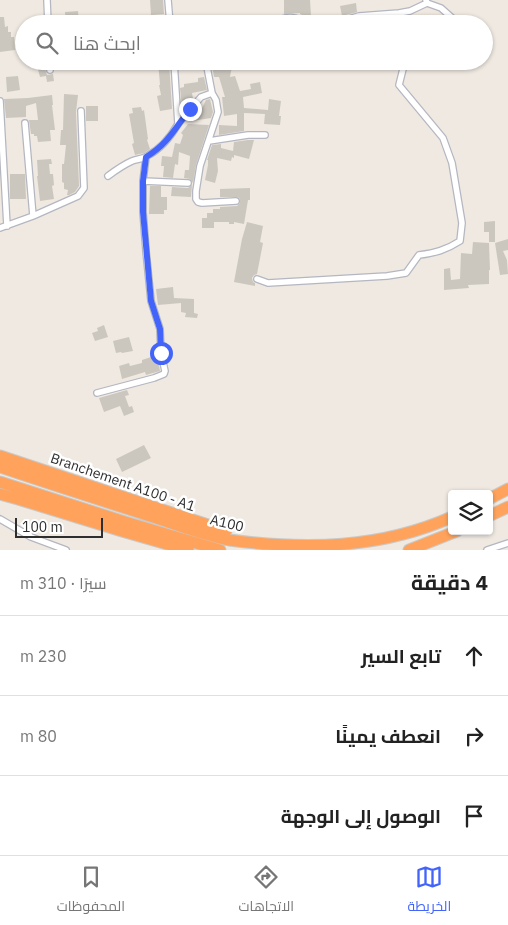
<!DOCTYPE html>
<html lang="ar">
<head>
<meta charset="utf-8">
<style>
	:root { --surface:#fff; --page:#f6f6f6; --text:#222; --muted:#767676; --line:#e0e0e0; --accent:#4264fb }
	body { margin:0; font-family:"IBM Plex Sans",Cairo,sans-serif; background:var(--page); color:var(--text); direction:rtl }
	.controls { position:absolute; right:15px; bottom:15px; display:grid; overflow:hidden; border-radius:5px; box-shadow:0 1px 4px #0004 }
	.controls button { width:45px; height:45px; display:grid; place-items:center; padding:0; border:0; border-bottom:1px solid var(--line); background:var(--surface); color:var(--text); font:25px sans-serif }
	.scale { position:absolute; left:15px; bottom:12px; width:88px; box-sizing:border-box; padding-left:5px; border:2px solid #2e2e2e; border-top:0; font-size:14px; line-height:18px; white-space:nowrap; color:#2e2e2e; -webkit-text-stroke:4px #fff; paint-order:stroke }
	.stop { position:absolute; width:15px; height:15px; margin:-11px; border:4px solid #4264fb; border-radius:50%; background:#fff }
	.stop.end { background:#4264fb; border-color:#fff; box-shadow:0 1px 5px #0008 }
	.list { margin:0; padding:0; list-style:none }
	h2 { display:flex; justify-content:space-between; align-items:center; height:65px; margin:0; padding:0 20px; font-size:21px }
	h2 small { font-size:16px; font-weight:400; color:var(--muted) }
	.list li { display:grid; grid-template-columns:32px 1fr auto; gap:15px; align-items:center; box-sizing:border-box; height:80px; padding:0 20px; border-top:1px solid var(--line) }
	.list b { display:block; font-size:19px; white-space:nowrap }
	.list em { font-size:16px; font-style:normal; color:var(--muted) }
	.icon { flex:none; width:28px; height:28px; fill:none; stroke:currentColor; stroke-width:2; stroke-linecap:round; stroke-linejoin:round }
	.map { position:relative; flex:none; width:508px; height:550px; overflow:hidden; direction:ltr }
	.search { position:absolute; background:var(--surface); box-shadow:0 1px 4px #0004; left:15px; right:15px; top:15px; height:55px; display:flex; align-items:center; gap:12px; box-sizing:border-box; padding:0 18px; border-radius:28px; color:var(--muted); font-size:19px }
	.sheet { height:305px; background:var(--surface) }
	nav { display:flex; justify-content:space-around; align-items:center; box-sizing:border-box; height:70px; border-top:1px solid var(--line); background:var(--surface); font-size:14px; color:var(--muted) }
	nav a { display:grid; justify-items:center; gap:2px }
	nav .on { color:var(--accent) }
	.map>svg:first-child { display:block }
</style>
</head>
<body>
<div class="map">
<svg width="508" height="550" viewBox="0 0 508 550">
	<rect width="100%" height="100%" fill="#efe9e1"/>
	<path fill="#cbc7bf" d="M150,0h13l1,14 -13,1z
		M284,0h26l1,16h-7l-4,-2v-1l-16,1z
		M356,3l1,9 -15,4 -2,-10z
		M78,11l1,13h-13l-1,-12z
		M0,17h4l1,10 3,-1v6h3v5h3l1,13 -15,2z
		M158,61h11l3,48 -12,2 -3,-15 4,-1 -2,-10h1z
		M216,61h17l-3,16 5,-1 5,15 11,-2 -1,-5 10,-2 2,11 -19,4 1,11 24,2 1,-11 12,2 -2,15h2l-1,9 -16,-1 1,-10 -21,-1v18l-25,4v-10l18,1v-12l-13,2 -2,-19h3l-6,-20h-5l-1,-6 -1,-3h2z
		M44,64l3,11 6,-1 1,7 -7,1 -1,-6 -6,1 -3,-11z
		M18,76l2,14 -13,2 -1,-15z
		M204,77l3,13 -15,3 1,6 -6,7 -5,1 -2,-19 4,-1v-3l14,-2v-4z
		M64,94l14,1 -2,17 3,74 -4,6 -6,3h-2l1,-5 -4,-1v-6l-2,-1v-18h2l2,-19h-6l1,-15h2z
		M52,95l1,10h-1l3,25h-5l1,11 -13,1 -1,-6h-3v-2h-3l-2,-14h9l-2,-17 -10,3v11l-20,1 -2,-19 24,-1z
		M210,99l3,13 -2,6 -19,3 6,-13 1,-1 3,1 4,-8z
		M86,106h12v15h-12z
		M141,107l1,4 2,-1 4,29 -1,1 3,9 -6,4 -9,2 -3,-11 2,-1 -5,-29 4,-1 -1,-5z
		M188,124l21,1 -13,40 -3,18 -3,-4 -6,-1 1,-8h4l1,-14 -11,-4 -1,13 -3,-1 -2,14 -10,-1 1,-11h-3l1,-10 10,1 3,-14 5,1 3,-9 -2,-2z
		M248,140h6l-5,19 -15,-4v3l-2,-1 -1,4 -14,-3 1,13 -3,12 -10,-3 3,-15v-5h-1l5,-15 9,-1v4l12,3 1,-9z
		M51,159l1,5h-3l1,10h3l1,11 -2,1 2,13 -14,2 -3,-25h1l-1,-16z
		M10,174h15l1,25h-16z
		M192,185l-1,12 -20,-1 1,-9 16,1z
		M150,186h11v11h6v13h-3v4h-15z
		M250,188v12h-2l-4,24 -10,-2v2h-5v-2h-15v6h-12v-10h5v-5h6v-4h7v-2l17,-1 3,-3v-4l-2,-2h-18v-8z
		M495,221v21h-6v-10h-5v-10z
		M247,222l16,4 -3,16 3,1 -6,31 -3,1 -2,3 1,4 2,1v3l-21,-4 8,-43z
		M508,239v11l-5,1 4,9 1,14 -8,1 -5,-32z
		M473,242l16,1 1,27h-1v14l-21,1 1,3 -25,2v-21l6,-1 1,12 9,-1 1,-26 11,1z
		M173,287l1,11 20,1v14l4,1 -1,4 -12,-1 1,-4 -5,-1v-9l-23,2 -2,-16z
		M104,325l4,12 -13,4 -3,-8 6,-2 -1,-3z
		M129,337l4,14 -11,2 -1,-1 -5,1 -3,-12z
		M157,355l3,16 -14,4 -1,-3 -23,7 -3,-13 10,-3 1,3 12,-3v-3z
		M127,390l2,5 -4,1 4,11 3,-1 2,6 -10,4 -4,-10 -16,6 -5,-14z
		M144,445l7,13 -29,14 -6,-13z"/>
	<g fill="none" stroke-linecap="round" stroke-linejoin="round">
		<g stroke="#b4b7c1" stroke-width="8">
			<path id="street" d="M47,0l1,24
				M168,0l2,24
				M426,0l1,3 14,5 18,16
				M273,24c16,-11 22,-6 40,0
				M332,24l27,-8 40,-3 11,-2 17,-8
				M50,61v9
				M174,61l4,63 23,-27 11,-4 4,7 2,12 -18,54 -4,25v8l2,3 4,1 34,-2
				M208,61l-1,6 5,26
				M0,101l7,125
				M25,123l8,93
				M209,141l39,-6h17
				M108,176c8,-6 15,-11 24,-15 5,-2 11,-2 15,-5 14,-7 23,-18 31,-32
				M143,181l45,2
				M0,228l33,-12 45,-20 6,-8 -3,-77
				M257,279l11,4 119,-7 19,-3 13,-18c16,-2 27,-5 41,-14l2,-18 -10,-60 -9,-25 -44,-53 5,-20 3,-4
				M97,393l57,-15 10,-4 1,-3 -4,-18 -1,-24 -9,-28 -5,-50 -3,-39v-31l3,-24
				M0,519l31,18 35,13
				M487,550l21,-7"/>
		</g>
		<g stroke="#c9c9c9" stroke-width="13">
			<path id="highway" d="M0,456l226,75
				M0,467c47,16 94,31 141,46 29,9 58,21 88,27 76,10 151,9 223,-23
				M0,482l125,40 95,28
				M0,494l18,5 104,32 66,19
				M489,499l19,-10
				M489,516l19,-9
				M409,550l48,-19"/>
		</g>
		<use href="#street" stroke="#fff" stroke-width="5.5"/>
		<use href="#highway" stroke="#ffa35c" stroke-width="11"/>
	</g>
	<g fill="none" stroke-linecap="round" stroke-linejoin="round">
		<path stroke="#4264fb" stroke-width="6" d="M161,353l-1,-24 -9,-28 -8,-89v-31l3,-24c22,-13 29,-29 44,-48"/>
	</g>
	<g text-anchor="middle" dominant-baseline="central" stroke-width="5" stroke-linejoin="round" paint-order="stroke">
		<g font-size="14" fill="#2e2e2e" stroke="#fff">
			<text transform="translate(123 482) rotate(19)">Branchement A100 - A1</text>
			<text transform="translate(227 523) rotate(13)">A100</text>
		</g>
	</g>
</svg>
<div class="controls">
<button><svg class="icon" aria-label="layers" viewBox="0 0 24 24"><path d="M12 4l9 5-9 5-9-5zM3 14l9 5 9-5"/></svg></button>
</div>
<div class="scale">100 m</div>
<div class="stop" style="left:161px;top:353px"></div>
<div class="stop end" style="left:190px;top:109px"></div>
<div class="search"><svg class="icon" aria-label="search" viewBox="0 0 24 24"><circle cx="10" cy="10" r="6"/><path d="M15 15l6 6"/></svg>ابحث هنا</div>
</div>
<section class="sheet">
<h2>4 دقيقة<small>سيرًا · 310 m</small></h2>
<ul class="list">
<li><svg class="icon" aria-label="ahead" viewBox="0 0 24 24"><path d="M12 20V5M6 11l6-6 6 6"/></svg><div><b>تابع السير</b></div><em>230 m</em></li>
<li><svg class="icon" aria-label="right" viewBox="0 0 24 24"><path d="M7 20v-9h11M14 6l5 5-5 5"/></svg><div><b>انعطف يمينًا</b></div><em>80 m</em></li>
<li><svg class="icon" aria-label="arrive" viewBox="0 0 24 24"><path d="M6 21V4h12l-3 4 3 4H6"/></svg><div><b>الوصول إلى الوجهة</b></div></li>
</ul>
</section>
<nav>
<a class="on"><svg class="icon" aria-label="map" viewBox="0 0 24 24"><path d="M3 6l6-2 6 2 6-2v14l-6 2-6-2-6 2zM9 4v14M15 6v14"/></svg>الخريطة</a>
<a><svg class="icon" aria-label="directions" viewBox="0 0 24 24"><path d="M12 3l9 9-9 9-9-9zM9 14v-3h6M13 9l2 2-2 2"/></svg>الاتجاهات</a>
<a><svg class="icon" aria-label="saved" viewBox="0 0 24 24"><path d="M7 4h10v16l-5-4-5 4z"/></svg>المحفوظات</a>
</nav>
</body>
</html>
